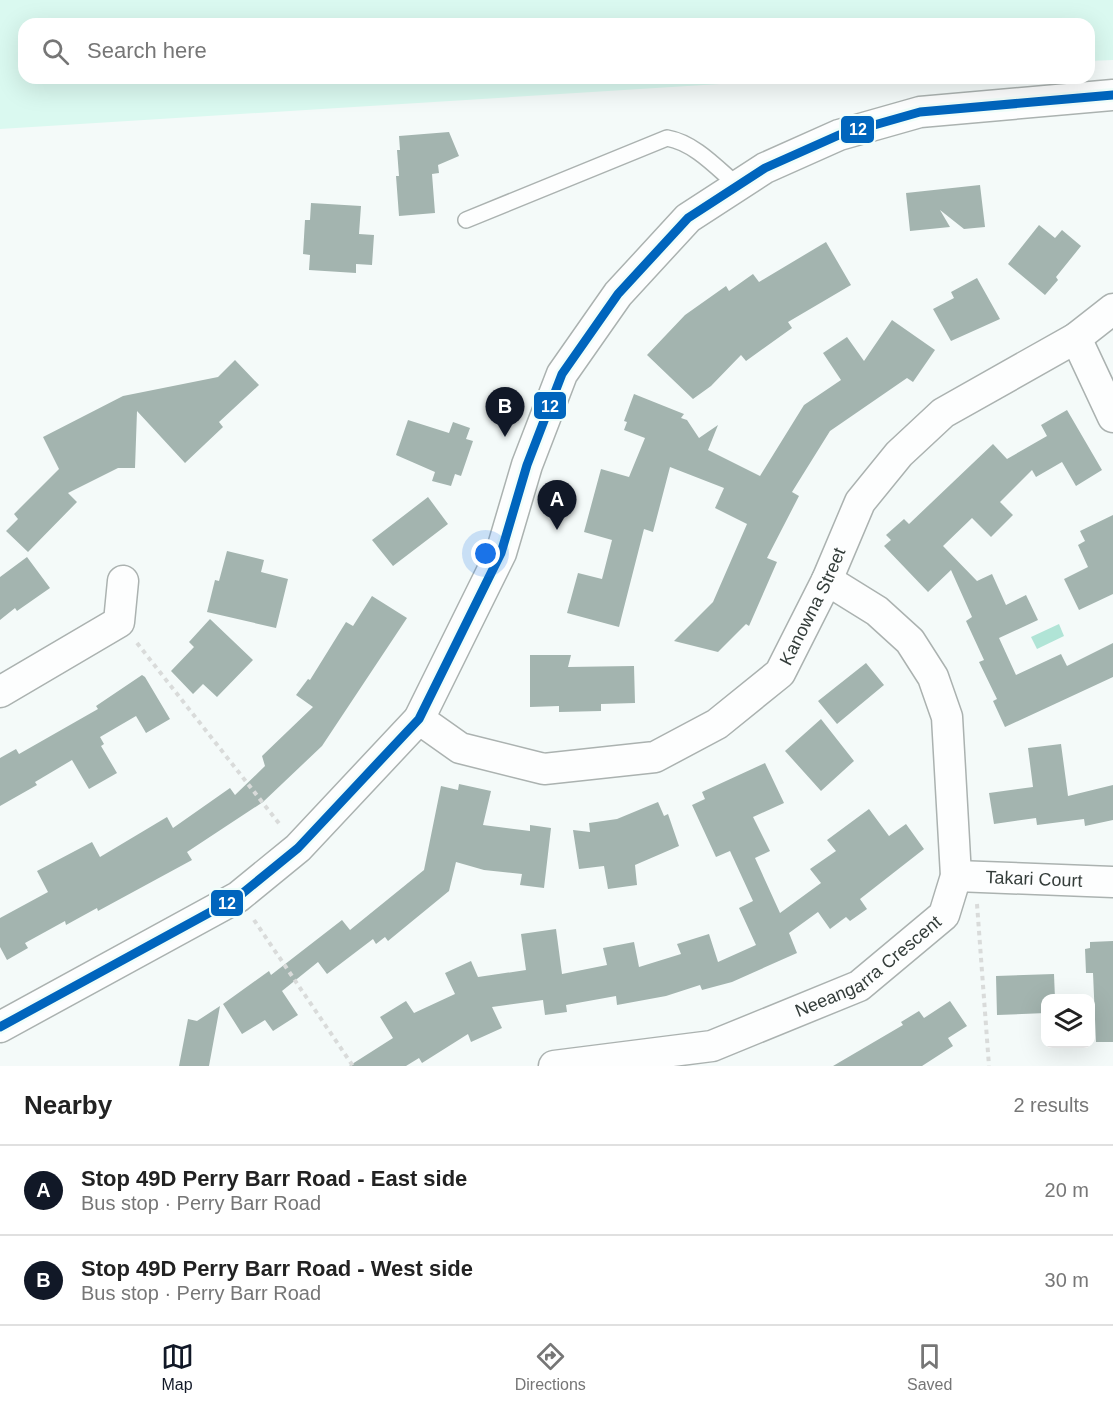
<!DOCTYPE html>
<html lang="en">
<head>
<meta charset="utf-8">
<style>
	:root { --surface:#fff; --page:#f6f6f6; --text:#222; --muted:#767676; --line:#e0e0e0; --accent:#111827 }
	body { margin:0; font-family:Helvetica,sans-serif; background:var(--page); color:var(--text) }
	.controls { position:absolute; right:18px; bottom:18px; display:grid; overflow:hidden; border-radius:12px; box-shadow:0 6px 24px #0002 }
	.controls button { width:54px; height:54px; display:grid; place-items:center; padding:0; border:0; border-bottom:2px solid var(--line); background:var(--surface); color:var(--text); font:30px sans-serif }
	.you { position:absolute; left:486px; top:554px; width:21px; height:21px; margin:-15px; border:4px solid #fff; border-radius:50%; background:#1a73e8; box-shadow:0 0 0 9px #1a73e833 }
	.badge { display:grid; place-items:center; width:39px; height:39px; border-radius:50%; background:var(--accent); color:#fff; font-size:20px; font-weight:700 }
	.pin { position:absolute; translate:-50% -50px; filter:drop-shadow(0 2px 3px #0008) }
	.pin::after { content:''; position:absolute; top:32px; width:21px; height:18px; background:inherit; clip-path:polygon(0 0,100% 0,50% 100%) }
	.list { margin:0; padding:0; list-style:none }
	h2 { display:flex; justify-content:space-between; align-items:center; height:78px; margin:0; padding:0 24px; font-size:26px }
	h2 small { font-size:20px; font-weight:400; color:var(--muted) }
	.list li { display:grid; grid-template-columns:39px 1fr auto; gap:18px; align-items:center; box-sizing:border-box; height:90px; padding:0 24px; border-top:2px solid var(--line) }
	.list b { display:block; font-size:22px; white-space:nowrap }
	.list p { margin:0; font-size:20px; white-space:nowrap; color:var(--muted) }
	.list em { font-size:20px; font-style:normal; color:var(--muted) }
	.icon { flex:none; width:33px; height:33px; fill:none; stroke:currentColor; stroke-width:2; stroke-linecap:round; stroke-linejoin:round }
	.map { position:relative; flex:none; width:1113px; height:1066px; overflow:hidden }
	.search { position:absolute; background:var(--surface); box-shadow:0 6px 24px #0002; left:18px; right:18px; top:18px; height:66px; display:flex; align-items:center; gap:15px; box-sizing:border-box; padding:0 21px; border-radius:18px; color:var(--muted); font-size:22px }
	.sheet { height:258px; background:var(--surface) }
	nav { display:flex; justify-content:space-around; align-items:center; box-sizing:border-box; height:84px; border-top:2px solid var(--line); background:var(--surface); font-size:16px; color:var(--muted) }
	nav a { display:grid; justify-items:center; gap:3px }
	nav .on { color:var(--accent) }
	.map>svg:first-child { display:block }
</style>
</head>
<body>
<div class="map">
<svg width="1113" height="1066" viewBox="0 0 1113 1066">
	<rect width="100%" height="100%" fill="#f4faf9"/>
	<path fill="#daf9f0" d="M0,0h1113v60l-24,1v-37h-1065v54h794l-818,51z"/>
	<path fill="#b0e4d6" d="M1059,624l5,12 -27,13 -6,-12z"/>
	<path fill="#a3b4af" d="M449,132l10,24 -21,9 1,8 -7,1 3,39 -36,3 -3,-40h3l-2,-26h3l-1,-14z
		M980,185l5,42 -21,2 -24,-19 10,17 -40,4 -4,-38z
		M311,203l50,3 -2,28 15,1 -2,30 -16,-1v9l-47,-3 1,-15 -7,-1 2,-34h5z
		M1039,225l16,13 7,-8 19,16 -25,31 2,3 -13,15 -37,-31z
		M826,242l25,43 -63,37 4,6 -46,33 -5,-6 -30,31 -18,13 -46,-44 38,-40 41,-29 3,5 24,-17 6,8z
		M977,278l23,41 -49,22 -18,-32 21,-11 -3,-6z
		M892,320l43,30 -22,32 -6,-4 -77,53 -38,61 7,4 -32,62 10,4 -28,64 -3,-2 -28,28 -44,-11 39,-39 34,-78 -32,-16 9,-20 -54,-21 -17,65 -9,-3 -25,98 -52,-14 11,-40 24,6 10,-39 -28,-8 17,-63 28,8 16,-39 -21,-8 3,-8 -3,-1 10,-27 50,20 -3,4 6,2 12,18 19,-13 -10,25 52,26 44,-71 37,-25 -18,-27 24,-16 17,24z
		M235,360l24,25 -40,37 4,5 -38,36 -48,-52 -2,57h-17l-50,25 9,9 -49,50 -22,-21 12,-12 -4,-5 45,-45 -16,-32 80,-41 95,-19z
		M1067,410l35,60 -26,16 -14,-24 -26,15 -4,-7 -32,32 13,13 -22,22 -19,-19 -29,28 34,35 15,-7 14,31 20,-10 12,25 -39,18 17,37 45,-21 6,12 46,-23v34l-108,50 -12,-26 4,-2 -18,-37 5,-2 -18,-39 6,-4 -21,-47 -23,22 -44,-46 7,-6 -5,-5 18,-16 5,5 84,-80 14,15 40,-23 -6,-11z
		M408,420l41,13 4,-11 17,6 -4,11 7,2 -12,35 -6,-2 -4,12 -19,-5 3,-9 -39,-17z
		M428,497l20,27 -55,42 -21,-26z
		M1113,515v79l-34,16 -15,-31 24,-12 -10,-22 7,-4 -5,-10z
		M227,551l37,9 -3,12 27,7 -12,49 -69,-16 8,-32 4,1z
		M27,557l23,31 -33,23 -2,-3 -15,12v-43z
		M372,596l35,22 -85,128 -59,56 -76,50 5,8 -94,51 -1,-3 -31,17 -1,-4 -40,22 3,5 -21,12 -7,-13v-29l48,-26 -11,-21 55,-29 8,15 67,-40 6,11 57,-40 5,7 30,-29 -3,-10 51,-49 -17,-12 12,-16 2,1 36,-58 7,4z
		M210,619l43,41 -36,37 -14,-13 -10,10 -22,-23 23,-24 -5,-5z
		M530,655h41l-3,12 66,-1 1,37 -34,1v7l-42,1v-6l-29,1z
		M866,663l18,22 -47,39 -19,-23z
		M142,675l3,2 25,42 -24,14 -10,-17 -36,21 4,7 -3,2 16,27 -28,16 -17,-29 -37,22 2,3 -37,21v-48l16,-9 3,5 79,-45 -2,-3z
		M821,719l33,42 -33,30 -36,-40z
		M1061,744l7,52 45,-11v35l-28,6 -1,-7 -47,6 -1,-7 -42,6 -5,-31 44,-6 -5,-39z
		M765,763l19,40 -31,14 17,34 -15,7 25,55 41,-30 -11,-14 26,-18 -9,-11 42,-31 20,27 17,-12 18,25 -64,50 7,10 -17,12 -4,-4 -16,12 -12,-17 -29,21 8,20 -65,29 -30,8 -2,-5 -34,11 -49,9 -1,-9 -50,9 1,7 -22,3 -2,-15 -51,7 10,21 -31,14 -3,-8 -46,29 -3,-5 -13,8h-57l44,-28 -13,-21 26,-16 8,12 41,-19 -10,-21 26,-12 7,16 48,-7 -5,-36 35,-5 6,45 45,-9 -4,-17 31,-6 5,25 42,-13 -4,-10 32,-10 9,28 38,-17 -17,-37 14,-7 -23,-50 -14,6 -24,-52 13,-6 -3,-7z
		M459,784l32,7 -8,34 47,6v-6l21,3 -7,60 -24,-3 2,-11 -38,-4 -28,-8 -7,29 -61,50 -3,-4 -9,7 -3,-5 -46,35 -9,-12 -36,29 16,24 -25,16 -8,-11 -23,14 -19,-30 46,-33 2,4 71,-55 8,10 74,-60 17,-84 17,4z
		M658,802l6,14 4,-2 11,32 -44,19 2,20 -29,4 -4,-23 -25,3 -6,-39 17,2 -1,-9 28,-4z
		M1113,941v101h-17l-3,-69h-7l-1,-24 5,-1v-6z
		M1054,974l1,25h-9v14l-49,2 -1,-39z
		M950,1001l17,25 -19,12 5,8 -31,20h-89l70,-41 -2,-3 18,-11 5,7z
		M220,1006l-11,60h-30l9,-47 9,2z"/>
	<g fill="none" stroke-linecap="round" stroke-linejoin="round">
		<g stroke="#abb2b0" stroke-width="18">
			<path id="service" d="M466,220l201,-82c28,5 50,30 71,48"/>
		</g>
		<g stroke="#abb2b0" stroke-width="33">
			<g id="minor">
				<path d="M1076,338l37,79"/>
				<path d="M0,692l119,-70 4,-41"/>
				<path id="s1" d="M419,719l41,29 84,21 111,-12 62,-33 63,-51 47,-93 33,-78 39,-48 44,-41 133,-75 37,-29"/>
				<path id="s2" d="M956,876l157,6"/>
				<path d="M0,1027l238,-130 60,-49 121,-129 82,-166 26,-88 35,-91 56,-80 70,-76 77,-50 74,-33 81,-23 193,-17"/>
				<path id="s3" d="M554,1066l158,-20 147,-60 85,-71 12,-39 -9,-159 -14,-40 -23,-36 -33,-30 -50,-31"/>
			</g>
		</g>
		<path stroke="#d9dbda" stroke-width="4" stroke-dasharray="4.5 4.5" stroke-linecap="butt" d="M137,643l144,183
			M977,904l12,162
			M254,920l99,146"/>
		<use href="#service" stroke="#fdfefe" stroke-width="15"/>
		<use href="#minor" stroke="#fdfefe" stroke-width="30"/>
		<g stroke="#f0fefa" stroke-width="14">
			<path id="bus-1" d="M0,1027l238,-130 60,-49 121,-129 82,-166 26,-88 35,-91 56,-80 70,-76 77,-50 74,-33 81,-23 193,-17"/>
		</g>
		<use href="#bus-1" stroke="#0065bd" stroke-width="9"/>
	</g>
	<g text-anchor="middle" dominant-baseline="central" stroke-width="6" stroke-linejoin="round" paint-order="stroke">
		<g font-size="18" fill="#343d3a" stroke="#f0fefa">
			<text stroke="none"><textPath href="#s1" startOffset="474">Kanowna Street</textPath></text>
			<text stroke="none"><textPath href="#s2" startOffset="78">Takari Court</textPath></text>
			<text stroke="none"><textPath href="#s3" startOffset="336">Neeangarra Crescent</textPath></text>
		</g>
	</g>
	<g stroke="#f0fefa" stroke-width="2">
		<rect x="840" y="115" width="35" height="29" rx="6" fill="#0065bd"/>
		<rect x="533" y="391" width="34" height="29" rx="6" fill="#0065bd"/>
		<rect x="210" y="889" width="34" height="28" rx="6" fill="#0065bd"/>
	</g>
	<g font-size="16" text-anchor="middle" font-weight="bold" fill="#fff">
		<text x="858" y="135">12</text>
		<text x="550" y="412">12</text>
		<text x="227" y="909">12</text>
	</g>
</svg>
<div class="controls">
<button><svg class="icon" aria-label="layers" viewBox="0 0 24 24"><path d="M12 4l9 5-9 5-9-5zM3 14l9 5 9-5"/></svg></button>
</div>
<div class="you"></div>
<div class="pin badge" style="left:557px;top:530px">A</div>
<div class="pin badge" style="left:505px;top:437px">B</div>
<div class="search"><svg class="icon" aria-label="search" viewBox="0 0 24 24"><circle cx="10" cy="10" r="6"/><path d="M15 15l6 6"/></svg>Search here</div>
</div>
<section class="sheet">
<h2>Nearby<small>2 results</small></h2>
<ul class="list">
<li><span class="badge">A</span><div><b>Stop 49D Perry Barr Road - East side</b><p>Bus stop · Perry Barr Road</p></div><em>20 m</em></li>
<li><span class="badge">B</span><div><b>Stop 49D Perry Barr Road - West side</b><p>Bus stop · Perry Barr Road</p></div><em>30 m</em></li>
</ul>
</section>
<nav>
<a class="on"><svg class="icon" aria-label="map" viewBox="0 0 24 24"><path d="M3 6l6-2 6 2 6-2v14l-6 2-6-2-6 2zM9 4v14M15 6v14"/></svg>Map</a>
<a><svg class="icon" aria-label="directions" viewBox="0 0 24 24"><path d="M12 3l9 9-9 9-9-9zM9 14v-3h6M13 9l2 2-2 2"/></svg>Directions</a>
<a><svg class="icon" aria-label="saved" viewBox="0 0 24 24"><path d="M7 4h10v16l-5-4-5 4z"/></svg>Saved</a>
</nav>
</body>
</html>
